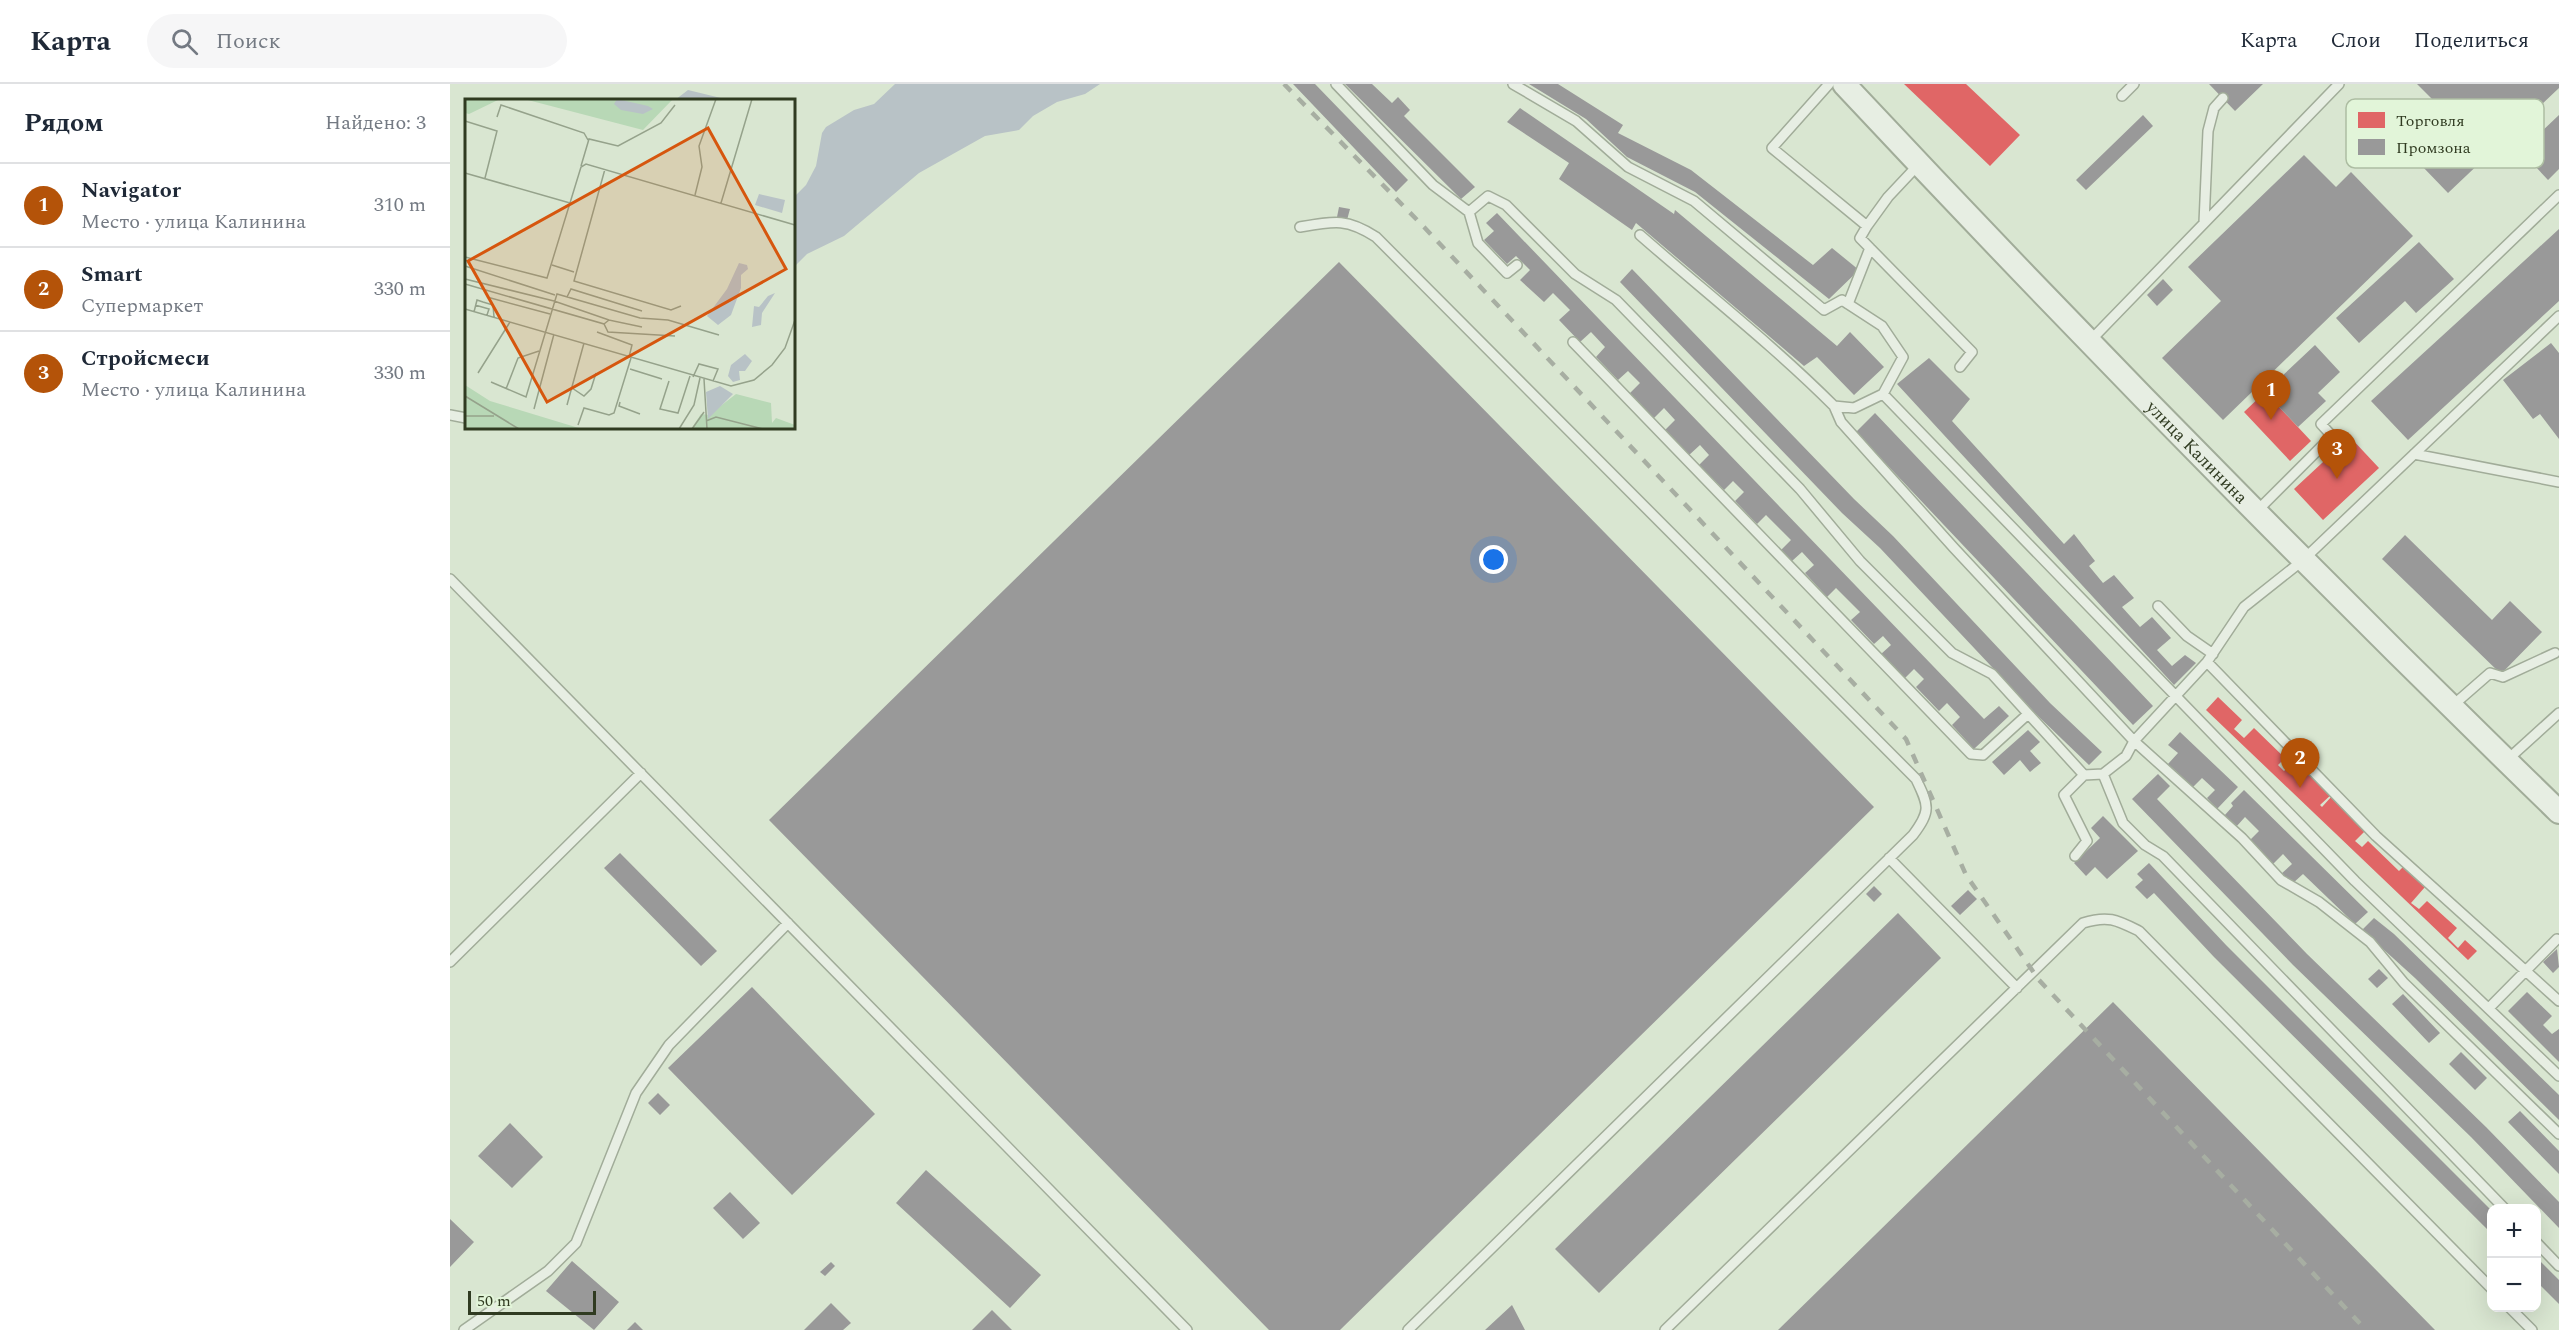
<!DOCTYPE html>
<html lang="ru">
<head>
<meta charset="utf-8">
<style>
	:root { --surface:#fff; --page:#f6f6f7; --text:#1f2937; --muted:#747a83; --line:#e0e1e3; --accent:#b45309 }
	body { margin:0; font-family:Spectral,serif; background:var(--page); color:var(--text) }
	.controls { position:absolute; right:18px; bottom:18px; display:grid; overflow:hidden; border-radius:12px; box-shadow:0 6px 24px #0002 }
	.controls button { width:54px; height:54px; display:grid; place-items:center; padding:0; border:0; border-bottom:2px solid var(--line); background:var(--surface); color:var(--text); font:30px sans-serif }
	.scale { position:absolute; left:18px; bottom:15px; width:128px; box-sizing:border-box; padding-left:6px; border:3px solid #303b21; border-top:0; font-size:16px; line-height:21px; white-space:nowrap; color:#303b21; -webkit-text-stroke:4px #e2f5d9; paint-order:stroke }
	.you { position:absolute; left:1044px; top:476px; width:21px; height:21px; margin:-15px; border:4px solid #fff; border-radius:50%; background:#1a73e8; box-shadow:0 0 0 9px #1a73e833 }
	.badge { display:grid; place-items:center; width:39px; height:39px; border-radius:50%; background:var(--accent); color:#fff; font-size:20px; font-weight:700 }
	.pin { position:absolute; translate:-50% -50px; filter:drop-shadow(0 2px 3px #0008) }
	.pin::after { content:''; position:absolute; top:32px; width:21px; height:18px; background:inherit; clip-path:polygon(0 0,100% 0,50% 100%) }
	.list { margin:0; padding:0; list-style:none }
	h2 { display:flex; justify-content:space-between; align-items:center; height:78px; margin:0; padding:0 24px; font-size:26px }
	h2 small { font-size:20px; font-weight:400; color:var(--muted) }
	.list li { display:grid; grid-template-columns:39px 1fr auto; gap:18px; align-items:center; box-sizing:border-box; height:84px; padding:0 24px; border-top:2px solid var(--line) }
	.list b { display:block; font-size:22px; white-space:nowrap }
	.list p { margin:0; font-size:20px; white-space:nowrap; color:var(--muted) }
	.list em { font-size:20px; font-style:normal; color:var(--muted) }
	.icon { flex:none; width:33px; height:33px; fill:none; stroke:currentColor; stroke-width:2; stroke-linecap:round; stroke-linejoin:round }
	.map { position:relative; flex:none; width:2109px; height:1246px; overflow:hidden }
	header { display:flex; align-items:center; gap:36px; box-sizing:border-box; height:84px; padding:0 30px; background:var(--surface); border-bottom:2px solid var(--line) }
	header strong { font-size:28px }
	nav { display:flex; gap:33px; margin-inline-start:auto; font-size:21px }
	.search { width:420px; height:54px; background:var(--page); display:flex; align-items:center; gap:15px; box-sizing:border-box; padding:0 21px; border-radius:33px; color:var(--muted); font-size:22px }
	main { display:flex }
	aside { flex:1; background:var(--surface) }
	.map>svg:first-child { display:block }
</style>
</head>
<body>
<header>
<strong>Карта</strong>
<div class="search"><svg class="icon" aria-label="search" viewBox="0 0 24 24"><circle cx="10" cy="10" r="6"/><path d="M15 15l6 6"/></svg>Поиск</div>
<nav><a>Карта</a><a>Слои</a><a>Поделиться</a></nav>
</header>
<main>
<aside>
<h2>Рядом<small>Найдено: 3</small></h2>
<ul class="list">
<li><span class="badge">1</span><div><b>Navigator</b><p>Место · улица Калинина</p></div><em>310 m</em></li>
<li><span class="badge">2</span><div><b>Smart</b><p>Супермаркет</p></div><em>330 m</em></li>
<li><span class="badge">3</span><div><b>Стройсмеси</b><p>Место · улица Калинина</p></div><em>330 m</em></li>
</ul>
</aside>
<div class="map">
<svg width="2109" height="1246" viewBox="0 0 2109 1246">
	<rect width="100%" height="100%" fill="#d9e6d1"/>
	<path fill="#b8c2c6" d="M445,0h205l-15,10 -28,8 -24,14 -14,14 -34,6 -66,37 -75,63 -37,18 -13,13v-70l12,-12 10,-19 6,-33 4,-6 28,-17 20,-6z
		M238,6l41,10h-54z"/>
	<path fill="#e06666" d="M1454,0h62l54,51 -30,31z
		M1815,308l46,49 -21,20 -46,-49z
		M1900,353l29,31 -56,52 -29,-31z
		M1768,613l24,23 -8,9 10,9 10,-10 31,30 -7,7 6,6 14,-13 35,35 -13,12 2,2 10,-11 35,33 -12,12 7,6 6,-6 31,30 4,-4 22,20 -14,16 8,6 8,-8 30,27 -9,10 10,10 7,-8 12,11 -9,9 -262,-250z"/>
	<path fill="#999" d="M843,0h22l93,96 -12,12z
		M895,0h27l20,19 6,-6 12,13 -6,6 71,71 -14,12z
		M1079,0h29l65,41 -5,8 73,37 122,95 19,-17 27,22 -30,29 -134,-107 -68,-35 -41,-38z
		M1759,0h54l-28,27z
		M1967,0h142v4l-111,105 -54,-56 39,-37z
		M1070,24l154,106 1,-4 162,136 13,-14 34,35 -30,28 -37,-38 -13,9 -168,-143 -4,7 -73,-51 10,-16 -62,-41z
		M1693,31l10,11 -67,64 -10,-10z
		M2109,31v54l-11,11 -27,-29z
		M1854,71l32,32 15,-15 62,64 -190,184 -61,-62 59,-57 -33,-34z
		M889,123l11,2 -3,11 -10,-3z
		M1047,129l487,506 15,-13 10,10 -35,33 -22,-24 8,-8 -13,-14 -8,8 -23,-24 8,-8 -10,-10 -9,9 -24,-24 10,-9 -8,-9 -9,8 -23,-24 9,-8 -24,-24 -9,9 -22,-24 9,-8 -12,-13 -10,9 -11,-11 10,-10 -25,-25 -9,9 -22,-23 9,-9 -11,-11 -9,9 -25,-25 10,-10 -9,-10 -12,11 -24,-25 11,-11 -11,-12 -11,11 -24,-25 11,-11 -12,-12 -10,9 -22,-23 9,-10 -14,-15 -11,10 -21,-22 11,-10 -17,-17 -9,9 -24,-22 10,-10 -14,-14 -9,8 -23,-24 10,-9 -8,-8z
		M2109,145v72l-151,139 -37,-39z
		M1969,158l35,37 -38,34 -11,-12 -46,42 -23,-25z
		M889,178l535,545 -534,523h-71l-500,-510z
		M1182,185l222,230 39,37 157,167 52,49 -13,13 -52,-50 -157,-167 -38,-35 -222,-231z
		M1713,195l10,11 -16,16 -10,-11z
		M2101,259l8,10v86l-19,-25 -7,5 -30,-39z
		M1865,261l25,27 -22,21 8,8 -28,26 -33,-35z
		M1479,274l41,41 -18,22 112,123 10,-10 21,27 -6,5 14,17 11,-8 20,23 -12,9 18,20 12,-10 19,21 -14,12 15,16 13,-11 11,8 -22,22 -277,-301z
		M1425,329l278,293 -20,19 -277,-293z
		M1955,451l87,85 18,-19 32,31 -41,42 -119,-115z
		M1578,646l12,12 -10,9 11,12 -11,9 -10,-12 -16,15 -12,-13z
		M1730,648l58,55 -21,22 -10,-11 8,-8 -13,-12 -9,9 -25,-23 10,-11 -10,-8z
		M1708,690l12,12 -13,13 150,155 179,173 73,75v26l-88,-91 -178,-172 -161,-166z
		M1794,706l124,122 -13,12 -52,-50 -11,10 -11,-10 11,-10 -9,-10 -10,10 -25,-22 11,-11 -14,-14 -9,10 -12,-11 9,-10 -2,-3z
		M1653,732l35,35 -31,28 -12,-12 -9,9 -12,-13 26,-25 -9,-10z
		M170,769l97,98 -16,15 -97,-98z
		M1699,779l77,82 266,266v23l-278,-277 -60,-64 -7,6 -12,-12 8,-7 -6,-6z
		M1424,802l8,8 -8,8 -8,-8z
		M1518,806l9,9 -17,16 -9,-9z
		M1448,829l43,45 -342,335 -44,-44z
		M1924,834l20,16 165,161v25l-144,-142 -53,-48z
		M2107,865l2,18 -6,6 -10,-11z
		M1929,885l9,9 -11,10 -9,-9z
		M302,903l123,127 -83,81 -124,-127z
		M2077,908l25,24 -9,9 9,9 7,-5v33l-51,-51z
		M1953,910l37,39 -11,10 -37,-39z
		M1663,918l322,328h-657z
		M2011,968l26,26 -12,12 -26,-26z
		M208,1009l12,12 -10,10 -12,-12z
		M2070,1027l39,40v23l-51,-52z
		M60,1039l33,34 -31,31 -34,-32z
		M476,1086l115,105 -31,33 -114,-105z
		M280,1108l30,31 -17,16 -30,-31z
		M0,1135l24,23 -24,25z
		M2086,1173l23,23v24l-23,-23z
		M122,1177l47,41 -25,28 -48,-39z
		M381,1178l4,4 -10,10 -5,-4z
		M381,1219l20,20 -8,7h-39z
		M1062,1221l13,25h-40z
		M542,1226l20,20h-40z
		M185,1238l8,8h-16z"/>
	<g fill="none" stroke-linecap="round" stroke-linejoin="round">
		<g stroke="#a1ac99" stroke-width="12">
			<path id="service" d="M886,0l97,101 36,27 19,-16 18,9 69,69 41,26 184,189 60,72 92,92 40,21 92,101 19,-1 23,-18 8,-15 73,-79 37,-55 58,-46 257,-245
				M1063,0l63,37 52,46 66,34 130,109 18,-10 40,26 21,31 -20,37 472,487 204,195
				M1379,0l-57,64 95,78 -7,12 112,114 -12,15
				M1672,12l12,-12
				M1019,128l9,31 29,30 10,-8
				M1754,139l4,-92 6,-23 9,-10
				M1417,142l21,-29 31,-33
				M850,143c34,-6 47,-9 76,10l540,542c13,27 15,32 -3,56l-505,495
				M1190,151c65,57 133,110 194,171l20,2 29,-14
				M1398,220l22,-56
				M1123,258l398,412 12,1 45,-41
				M1639,258l250,-258
				M1384,322l7,16 113,126 180,193 108,97 39,42 38,22 51,40 34,41 155,151
				M0,331l16,3
				M1964,370l145,28
				M1807,427l75,-75 -11,-12 238,-229
				M0,495l737,751
				M1708,522l29,30 26,18
				M1757,578l169,174 183,165
				M2001,623l39,-34 13,4 52,-24
				M2056,677l53,-48
				M1653,690l20,49 22,22 18,11 341,352
				M1625,772l12,-15 -23,-46 20,-20
				M1439,774l128,130
				M0,878l191,-189
				M2039,924l68,-69
				M2086,1158l23,24
				M2060,1224l22,22
				M14,1246l84,-59 28,-28 60,-150 33,-48 119,-122
				M1215,1246l418,-407c25,-8 34,-3 56,8l353,358"/>
		</g>
		<g stroke="#a1ac99" stroke-width="26">
			<g id="tertiary">
				<path id="s1" d="M1394,0c233,249 471,491 715,728"/>
			</g>
		</g>
		<use href="#service" stroke="#e7eee3" stroke-width="9"/>
		<use href="#tertiary" stroke="#e7eee3" stroke-width="22"/>
		<path stroke="#a7aea2" stroke-width="4.5" stroke-dasharray="10 10" stroke-linecap="butt" d="M834,0l140,143 482,512 60,136 73,105 327,350"/>
	</g>
	<g text-anchor="middle" dominant-baseline="central" stroke-width="6" stroke-linejoin="round" paint-order="stroke">
		<g font-size="18" fill="#303b21" stroke="#e2f5d9">
			<text stroke="none"><textPath href="#s1" startOffset="510">улица Калинина</textPath></text>
		</g>
	</g>
	<g transform="translate(15 15)">
		<rect width="330" height="330" fill="#d9e6d1"/>
		<path d="M0,0h35l-31,15 -4,-1zM59,0h149l-30,31zM0,286l25,16 92,28h-117zM271,295l35,9 1,20 4,-5 19,7v4h-104l10,-15 8,1z" fill="#b8d8b6"/>
		<path d="M152,0l31,7 5,3 -10,5 -22,-4 -7,-6zM294,95l26,6 -3,13 -27,-8zM274,164l8,2 1,4 -7,6v13l-10,27 -13,10 -11,-9 20,-27zM310,194l-13,20 -1,12 -9,2 2,-21 5,1 9,-11zM280,255l7,7 -7,10h-6l1,9 -7,2 -5,-6 3,-11zM255,287l13,8 -25,25 -2,-27z" fill="#b8c2c6"/>
		<path fill="none" stroke="#95a28b" stroke-width="1.5" d="M32,18l4,-12 83,28 4,7M0,22l32,10 -12,47M116,67l8,-27 29,7 43,-23 14,-18M140,70l-31,112 97,29 10,-4M0,74l105,30M230,96l7,-28 -3,-21 17,-47M256,104l31,-104M0,158l82,21 34,-111 5,-3 209,61M87,166l22,7M0,167l90,29M0,180l89,22 55,19M0,185l139,40 4,8 67,4M22,198l63,17M102,198l4,-8 71,22M10,206l14,4 -2,6M0,210l266,77 23,-6 18,-15 13,-17 10,-28M9,213l3,-12 6,2 10,3 1,12M139,225l5,-4 33,7M132,233l35,13 -3,12M165,270l32,10M13,274l32,-51M228,278l6,-13 19,5 -5,12M239,280l3,50M204,282l-9,28 18,4 12,-37M26,283l35,15 31,-103 83,24 28,2 51,15M107,289l12,8 7,-7 5,-16M41,290l12,-31 21,-7M0,297l54,33M155,303l-1,4 21,8M102,306l17,-62M69,310l20,-75M0,317h29M241,322l10,-4 47,12M113,326l6,-17 25,7 5,-2 17,-55M214,330l15,-24 6,-27M227,330l12,-17"/>
		<path fill="#d6560e" fill-opacity="0.15" stroke="#d6560e" stroke-width="3" d="M243,29l78,141 -239,133 -79,-141z"/>
		<rect width="330" height="330" fill="none" stroke="#303b21" stroke-width="3"/>
	</g>
	<rect x="1896" y="15" width="198" height="69" rx="9" fill="#e2f5d9" stroke="#adbda2" stroke-width="1.5"/>
	<rect x="1908" y="28" width="27" height="16" fill="#e06666"/>
	<rect x="1908" y="55" width="27" height="16" fill="#999"/>
	<g font-size="16" fill="#303b21">
		<text x="1946" y="42">Торговля</text>
		<text x="1946" y="69">Промзона</text>
	</g>
</svg>
<div class="controls">
<button>+</button>
<button>−</button>
</div>
<div class="scale">50 m</div>
<div class="you"></div>
<div class="pin badge" style="left:1821px;top:336px">1</div>
<div class="pin badge" style="left:1850px;top:704px">2</div>
<div class="pin badge" style="left:1887px;top:395px">3</div>
</div>
</main>
</body>
</html>
